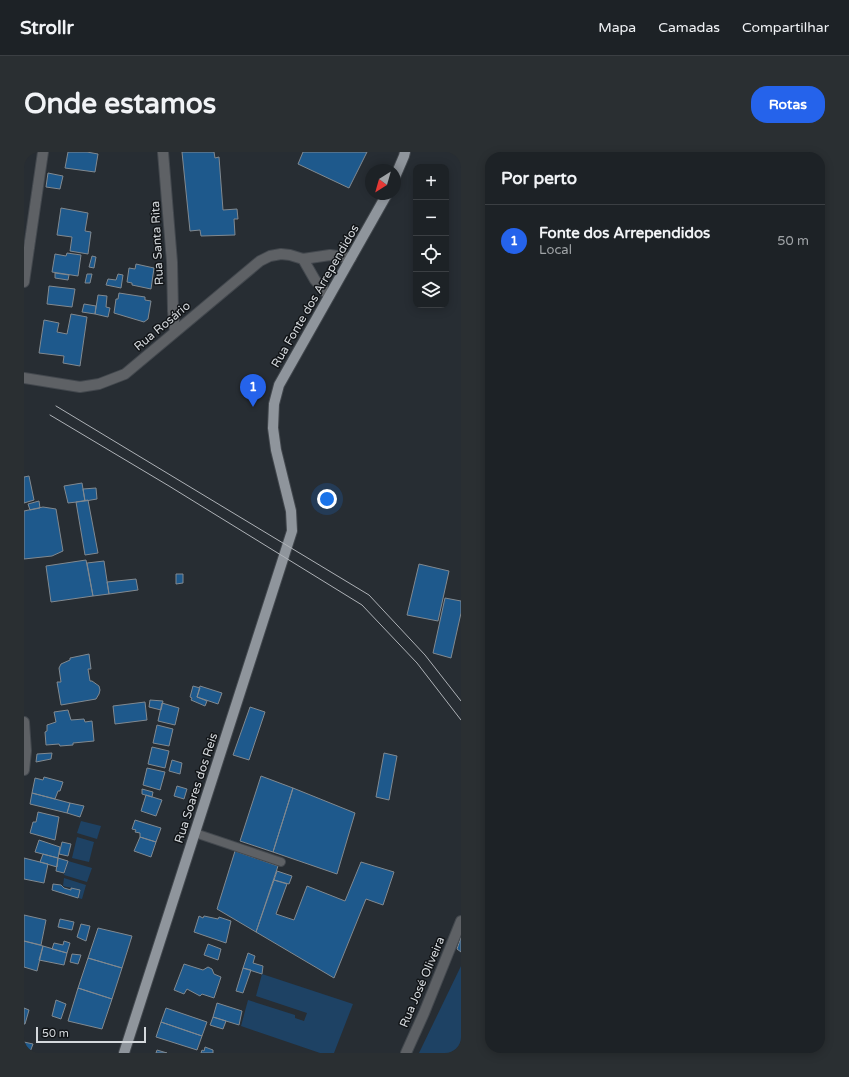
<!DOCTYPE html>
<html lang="pt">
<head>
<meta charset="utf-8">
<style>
	:root { --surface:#1d2226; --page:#2a2f32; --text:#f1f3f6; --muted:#a0a4a7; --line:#3b3f43; --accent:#2563eb }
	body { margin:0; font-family:"Varela Round",sans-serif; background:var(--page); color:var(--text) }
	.controls { position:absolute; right:12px; top:12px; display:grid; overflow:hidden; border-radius:8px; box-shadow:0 2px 10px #0003 }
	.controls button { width:36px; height:36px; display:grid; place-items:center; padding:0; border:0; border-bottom:1px solid var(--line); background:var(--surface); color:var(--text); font:20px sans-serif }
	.compass { position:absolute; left:341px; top:12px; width:36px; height:36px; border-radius:50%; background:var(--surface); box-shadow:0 2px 10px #0003; rotate:217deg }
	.scale { position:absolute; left:12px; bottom:10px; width:110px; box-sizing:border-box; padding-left:4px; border:2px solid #d4d8dc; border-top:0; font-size:11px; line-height:14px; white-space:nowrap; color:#d4d8dc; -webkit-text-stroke:3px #121518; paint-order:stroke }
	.you { position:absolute; left:303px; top:347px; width:14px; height:14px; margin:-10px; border:3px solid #fff; border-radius:50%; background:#1a73e8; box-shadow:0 0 0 6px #1a73e833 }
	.badge { display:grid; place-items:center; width:26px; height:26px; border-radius:50%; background:var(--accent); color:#fff; font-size:13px; font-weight:700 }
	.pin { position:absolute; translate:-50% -33px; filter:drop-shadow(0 1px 2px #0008) }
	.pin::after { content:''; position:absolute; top:21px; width:14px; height:12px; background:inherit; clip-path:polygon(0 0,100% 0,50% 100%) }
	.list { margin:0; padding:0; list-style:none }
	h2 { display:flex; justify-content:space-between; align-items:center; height:52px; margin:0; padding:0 16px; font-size:17px }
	h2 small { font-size:13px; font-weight:400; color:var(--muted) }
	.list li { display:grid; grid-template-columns:26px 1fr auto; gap:12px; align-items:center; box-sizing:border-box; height:72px; padding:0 16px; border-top:1px solid var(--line) }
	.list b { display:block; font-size:15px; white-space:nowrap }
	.list p { margin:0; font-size:13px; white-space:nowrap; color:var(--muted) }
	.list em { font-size:13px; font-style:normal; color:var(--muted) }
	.icon { flex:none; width:22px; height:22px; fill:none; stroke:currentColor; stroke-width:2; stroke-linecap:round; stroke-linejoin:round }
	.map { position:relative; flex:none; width:437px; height:901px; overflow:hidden; border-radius:16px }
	header { display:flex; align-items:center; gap:24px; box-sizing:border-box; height:56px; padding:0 20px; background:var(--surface); border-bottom:1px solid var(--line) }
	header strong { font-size:19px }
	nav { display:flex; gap:22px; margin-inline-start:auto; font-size:14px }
	.intro { display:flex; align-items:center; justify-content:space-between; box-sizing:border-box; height:96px; padding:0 24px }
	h1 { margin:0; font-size:28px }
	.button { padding:10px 18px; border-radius:16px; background:var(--accent); color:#fff; font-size:14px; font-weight:700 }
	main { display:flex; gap:24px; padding:0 24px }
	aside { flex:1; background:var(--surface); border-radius:16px; box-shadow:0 2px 10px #0003 }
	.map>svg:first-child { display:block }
</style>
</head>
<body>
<header>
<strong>Strollr</strong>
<nav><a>Mapa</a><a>Camadas</a><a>Compartilhar</a></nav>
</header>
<div class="intro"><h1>Onde estamos</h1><a class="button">Rotas</a></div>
<main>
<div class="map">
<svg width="437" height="901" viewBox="0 0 437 901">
	<rect width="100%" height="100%" fill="#272d33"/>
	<path fill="#1e4264" d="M57,669l20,5 -4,13 -20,-6z
		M53,685l17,5 -5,20 -17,-4z
		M44,709l24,7 -5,14 -23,-7z
		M40,726l22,7 -4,14 -4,-1 2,-8 -17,-4z
		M437,814v87h-42z
		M238,822l91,30 -19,49h-14l-79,-27 7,-26 47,15v3l9,3 3,-8 -51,-17z"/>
	<path fill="#1e598c" stroke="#818990" d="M44,0h19l11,2 -3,18 -30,-4z
		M158,0h32l1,6 4,-1 4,53 14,-1 1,10h-4l1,16 -34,1 -1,-6 -10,1z
		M279,0h64l-18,36 -51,-24z
		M24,21l15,3 -3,13 -14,-2z
		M37,56l27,5 -3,18 6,1 -3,22 -18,-3 2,-14 -15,-2z
		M43,101l14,2 -3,21 -26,-4 3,-18 11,2z
		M68,104l4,1 -2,11 -5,-1z
		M112,112l18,4 -3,21 -19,-4v-2l-5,-1 2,-14 6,1z
		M31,121l14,2 -1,5 -13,-2z
		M63,122h5l-2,9h-5z
		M94,122l5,1 -2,13 -15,-3 2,-6 8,1z
		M25,134l26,3 -3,18 -25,-3z
		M95,141l26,4v3l6,1 -3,18 -4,3 -30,-9 2,-14h2z
		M74,143l9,1 -1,11 4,1 -2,9 -13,-3z
		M60,152l12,2 -1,8 -13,-2z
		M47,162l16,3 -7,49 -17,-3 1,-7 -25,-3 5,-33 15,3 -2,9 10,2z
		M5,324l5,24 -10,3v-26z
		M58,331l3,18 -17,2 -4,-17z
		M72,336l1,11 -12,2 -2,-12z
		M64,348l10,53 -13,2 -9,-53z
		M15,349l1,7 -10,2 -2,-6z
		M19,355l13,2 7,42 -11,5 -28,3v-48z
		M62,408l7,36 -42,6 -5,-36z
		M80,409l5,33 -16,2 -6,-33z
		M395,412l30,7 -11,50 -31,-6z
		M152,422h7v9l-7,1z
		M112,427l2,11 -29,4 -2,-12z
		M421,446l16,3v12l-10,45 -18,-5z
		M65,502l2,15h-3l2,12h2l7,5 1,4 -1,4 -3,5 -35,6 -4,-23h4l-2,-14 2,-4 9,-4v-2z
		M169,534l7,2 -3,9 10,4 -2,5 -14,-6 1,-2 -2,-1z
		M176,534l22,7 -4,11 -21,-7z
		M126,548l13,1 -2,9 -12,-3z
		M121,550l2,18 -32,4 -2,-18z
		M138,551l17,5 -4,17 -17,-4z
		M226,555l15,5 -16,48 -16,-5z
		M44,558l3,10 13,-1 1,3 7,-1 2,20 -21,2v2l-13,1 -1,-2 -13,1 -1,-13 2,-1v-6l9,-3 -2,-10z
		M133,573l16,4 -4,17 -16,-3z
		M128,595l17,4 -4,17 -17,-4z
		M28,601l-1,6 -15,3 1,-8z
		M360,601l13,3 -8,44 -13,-3z
		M148,608l10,3 -2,11 -11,-3z
		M123,616l18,4 -5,18 -17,-5z
		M237,624l32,12 -20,64 -33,-11z
		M20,625l19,5 -3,9h-2l-3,8 -23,-6 3,-15 8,2z
		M153,634l10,3 -3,10 -10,-3z
		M269,636l62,25 -18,61 -64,-22z
		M118,637l11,3 -1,5 -10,-3z
		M8,641l38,10 -3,10 -37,-9z
		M122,643l16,5 -6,16 -15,-5z
		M46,651l14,3 -4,11 -13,-4z
		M14,660l21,5 -4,23 -25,-7 3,-11h3z
		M111,668l26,8 -5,14 -16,-5v-4l-5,-1 1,-2 -4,-1z
		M116,685l16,5 -5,15 -17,-6z
		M15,688l21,7 -2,11 -23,-6z
		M38,690l9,2 -3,12 -9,-2z
		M211,699l43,15 -22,66 -39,-23z
		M19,702l15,4 -1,9 -17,-5z
		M0,706l24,6 -4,19 -20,-4z
		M34,706l10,3 -4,12 -8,-2z
		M337,710l33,10 -11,33 -17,-6 -32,79 -78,-46 18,-52 13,4 -11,30 18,6 13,-34 38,15z
		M253,719l15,5 -3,8 -15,-4z
		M29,732l8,1 3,3 7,2v-2l9,2 -2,8 -26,-8z
		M0,763l22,5 -5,25 -17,-4z
		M175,764l4,2 1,-2 14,3 1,-2 12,4 -5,22 -32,-11z
		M36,767l14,3 -2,8 -14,-3z
		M57,772l9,2 -4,15 -9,-4z
		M74,776l34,8 -10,32 -34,-10z
		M437,785v15l-4,-3z
		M0,789l19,5 -6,25 -13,-4z
		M40,789l6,2 -3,10 -15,-4 2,-6 9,2z
		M184,792l13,5 -3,11 -14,-5z
		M19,794l24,7 -3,12 -25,-5z
		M224,801l7,3 -2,7 10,3 -1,8 -19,-6z
		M48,802l9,1 -3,9 -8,-2z
		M64,806l34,10 -10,31 -34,-11z
		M160,812l19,6 5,-3 4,2 2,5 7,3 -7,21 -12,-4 -2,2 -13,-7 -3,5 -10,-4z
		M219,816l8,2 -8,23 -7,-2z
		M54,836l34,11 -10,30 -34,-8z
		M32,848l10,4 -5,15 -9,-3z
		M193,851l25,8 -3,14 -26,-8z
		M0,856l5,2 -4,14h-1z
		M142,856l41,14 -5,14 -41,-14z
		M189,865l13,4 -3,8 -13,-4z
		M137,870l41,14 -5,14 -41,-13z
		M0,890l9,2 -3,8 -5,-1 -1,2z
		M181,895l8,3v3h-12l1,-3 2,1z
		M133,898l10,3h-11z"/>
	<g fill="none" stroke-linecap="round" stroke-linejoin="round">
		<g stroke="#43484e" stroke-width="10">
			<path id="service" d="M171,681l86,29"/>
		</g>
		<g stroke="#43484e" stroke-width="12">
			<path id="minor" d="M139,0l9,110 1,49 2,21
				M279,107l12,21 14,16
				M0,130l19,-130
				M0,226l56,9 19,-3 26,-10 135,-113 10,-5 11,-2 9,1 13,4 27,-4 21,3
				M0,570l2,29 -2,19
				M382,901l18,-40 37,-92"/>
		</g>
		<g stroke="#43484e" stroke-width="12">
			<path id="primary" d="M371,25l9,-21 1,-4
				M100,901l168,-522 -1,-20 -15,-61 -3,-22 1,-24 5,-19 108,-191"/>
		</g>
		<use href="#service" stroke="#5e6165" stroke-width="8"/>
		<use href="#minor" stroke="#5e6165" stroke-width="10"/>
		<use href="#primary" stroke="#8f959c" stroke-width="10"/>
		<path stroke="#aeb2b7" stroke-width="1" d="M32,254l313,189 56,60 36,46
			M26,263l119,71 193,119 55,58 44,57"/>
	</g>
	<g text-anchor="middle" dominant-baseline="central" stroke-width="3" stroke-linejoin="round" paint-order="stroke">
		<g font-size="12" fill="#d4d8dc" stroke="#121518">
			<text transform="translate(133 91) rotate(-93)">Rua Santa Rita</text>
			<text transform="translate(291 144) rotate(-60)">Rua Fonte dos Arrependidos</text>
			<text transform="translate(138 174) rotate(-40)">Rua Rosário</text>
			<text transform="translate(172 636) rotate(-72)">Rua Soares dos Reis</text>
			<text transform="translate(398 830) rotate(-67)">Rua José Oliveira</text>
		</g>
	</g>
</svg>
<div class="controls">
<button>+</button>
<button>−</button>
<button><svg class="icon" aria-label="locate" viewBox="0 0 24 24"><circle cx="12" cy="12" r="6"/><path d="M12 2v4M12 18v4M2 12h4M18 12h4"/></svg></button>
<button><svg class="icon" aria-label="layers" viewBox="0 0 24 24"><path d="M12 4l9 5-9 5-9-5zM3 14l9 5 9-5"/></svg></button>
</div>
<svg class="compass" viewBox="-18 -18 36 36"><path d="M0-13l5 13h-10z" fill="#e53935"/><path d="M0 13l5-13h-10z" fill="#a0a4a7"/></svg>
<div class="scale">50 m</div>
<div class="you"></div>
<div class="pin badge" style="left:229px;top:255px">1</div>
</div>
<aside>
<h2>Por perto<small></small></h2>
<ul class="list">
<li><span class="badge">1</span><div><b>Fonte dos Arrependidos</b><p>Local</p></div><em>50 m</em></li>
</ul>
</aside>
</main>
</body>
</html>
